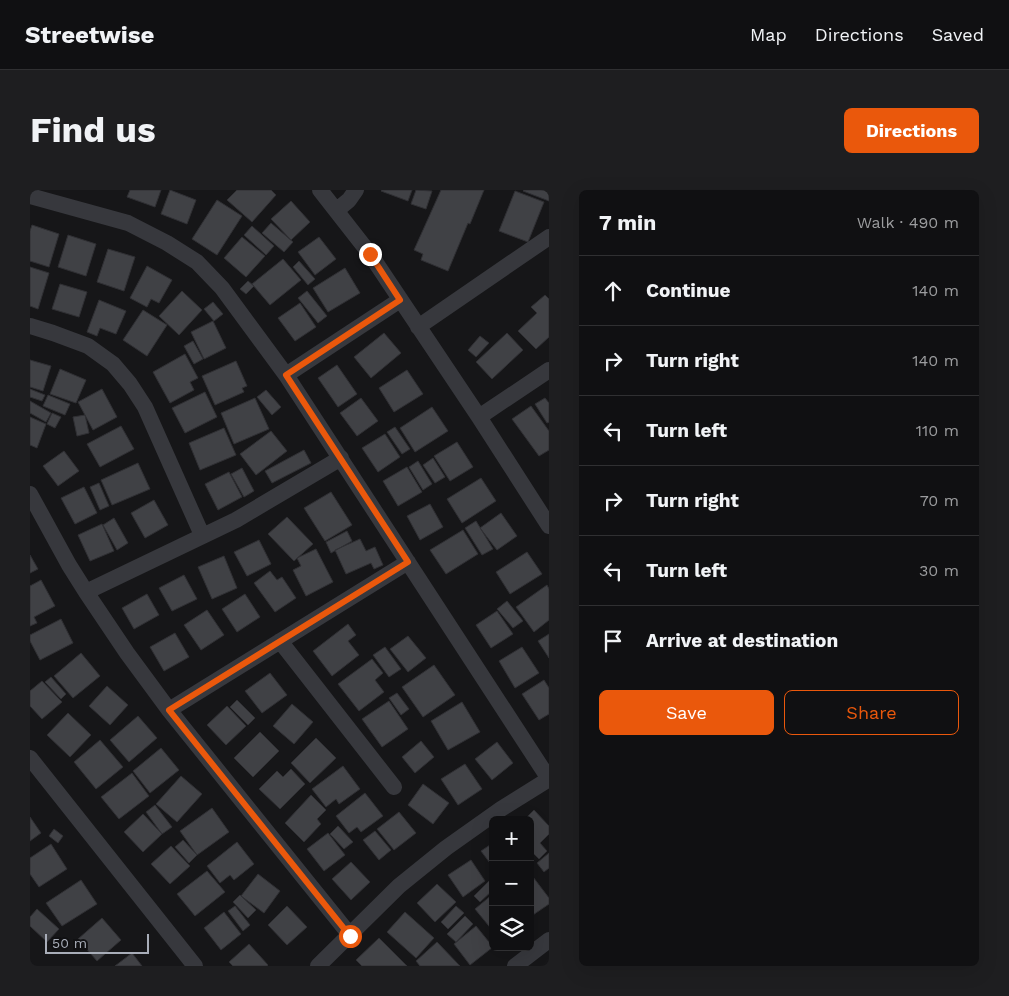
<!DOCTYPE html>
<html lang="en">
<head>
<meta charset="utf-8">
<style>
	:root { --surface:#101012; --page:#1e1e20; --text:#f1f3f6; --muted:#9c9d9f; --line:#303032; --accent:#ea580c }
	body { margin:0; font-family:"Work Sans",sans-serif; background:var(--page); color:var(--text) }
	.controls { position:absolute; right:15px; bottom:15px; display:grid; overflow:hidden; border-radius:8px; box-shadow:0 5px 20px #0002 }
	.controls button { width:45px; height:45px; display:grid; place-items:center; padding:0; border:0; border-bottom:1px solid var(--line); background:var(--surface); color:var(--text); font:25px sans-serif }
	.scale { position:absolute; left:15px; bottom:12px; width:104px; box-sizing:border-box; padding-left:5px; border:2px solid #a8adb8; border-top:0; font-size:14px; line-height:18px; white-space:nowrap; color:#a8adb8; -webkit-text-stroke:4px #111113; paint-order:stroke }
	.stop { position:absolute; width:15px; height:15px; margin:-11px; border:4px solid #ea580c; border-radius:50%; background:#fff }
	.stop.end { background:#ea580c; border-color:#fff; box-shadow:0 1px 5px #0008 }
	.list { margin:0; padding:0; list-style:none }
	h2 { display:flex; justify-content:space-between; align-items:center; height:65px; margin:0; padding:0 20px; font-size:21px }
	h2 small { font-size:16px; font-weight:400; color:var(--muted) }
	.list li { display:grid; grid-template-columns:32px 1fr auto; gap:15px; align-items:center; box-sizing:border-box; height:70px; padding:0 20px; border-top:1px solid var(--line) }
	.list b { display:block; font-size:19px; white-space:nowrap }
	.list em { font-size:16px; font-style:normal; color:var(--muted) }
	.actions { display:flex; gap:10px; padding:15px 20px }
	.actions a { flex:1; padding:11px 0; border:1px solid var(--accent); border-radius:8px; text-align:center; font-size:18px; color:var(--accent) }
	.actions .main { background:var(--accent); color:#fff }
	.icon { flex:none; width:28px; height:28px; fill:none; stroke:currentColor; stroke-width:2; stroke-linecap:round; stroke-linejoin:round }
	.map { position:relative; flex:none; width:519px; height:776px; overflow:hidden; border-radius:8px }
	header { display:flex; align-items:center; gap:30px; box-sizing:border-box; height:70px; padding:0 25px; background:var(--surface); border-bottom:1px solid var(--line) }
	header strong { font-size:24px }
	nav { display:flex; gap:28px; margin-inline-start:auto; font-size:18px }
	.intro { display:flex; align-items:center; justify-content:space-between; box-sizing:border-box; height:120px; padding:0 30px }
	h1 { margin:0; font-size:35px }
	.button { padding:12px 22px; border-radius:8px; background:var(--accent); color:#fff; font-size:18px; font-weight:700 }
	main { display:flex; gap:30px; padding:0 30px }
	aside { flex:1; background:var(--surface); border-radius:8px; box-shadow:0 5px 20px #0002 }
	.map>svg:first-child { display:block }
</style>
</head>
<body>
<header>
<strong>Streetwise</strong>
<nav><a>Map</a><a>Directions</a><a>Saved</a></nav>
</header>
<div class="intro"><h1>Find us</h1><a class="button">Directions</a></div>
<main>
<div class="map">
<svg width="519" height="776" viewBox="0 0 519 776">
	<rect width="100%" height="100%" fill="#161618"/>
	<path fill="#404145" stroke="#303034" d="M100,0h31l-6,17 -28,-10z
		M140,0l26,10 -9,24 -26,-10z
		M207,0h34l5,5 -24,27 -25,-22z
		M352,0h30l-4,11 -27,-10z
		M386,0l16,1 -6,18 -15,-5z
		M411,0h43l-14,34 -2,-1 -20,48 -27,-11 2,-6 -9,-4z
		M494,0h25v11l-26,-10z
		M485,1l29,11 -16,40 -29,-11z
		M187,10l25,16 -25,39 -25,-16z
		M261,11l19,21 -19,18 -20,-21z
		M241,33l22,19 -9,10 -22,-19z
		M2,35l27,9 -10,33 -19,-6v-30z
		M222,36l22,20 -8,9 -22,-20z
		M38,45l28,9 -10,32 -28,-9z
		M212,47l23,19 -19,21 -22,-19z
		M289,47l17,22 -21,16 -17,-23z
		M78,59l27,8 -11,34 -27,-9z
		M253,69l18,21 -31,25 -18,-21z
		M269,71l16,18 -7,6 -15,-18z
		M117,76l25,14 -13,23 -8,-4 -4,8 -17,-9z
		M0,77l19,6 -11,36 -8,-3z
		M315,78l15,25 -32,19 -15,-24z
		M218,91l6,5 -8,8 -6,-5z
		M30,94l27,8 -8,25 -27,-8z
		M152,101l20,19 -23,25 -20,-19z
		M277,101l20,25 -9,7 -20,-25z
		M515,105l4,4v38l-13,12 -18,-18 19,-18 -6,-6z
		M69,110l27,11 -10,23 -16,-6 -3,8 -10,-4z
		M183,112l10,12 -9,7 -10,-12z
		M270,113l16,24 -21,14 -17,-23z
		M113,120l24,15 -20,31 -24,-16z
		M183,131l13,27 -22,11 -13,-27z
		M354,143l17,20 -30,25 -17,-21z
		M477,143l16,17 -31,29 -16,-17z
		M450,146l9,7 -13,14 -8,-7z
		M163,151l10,18 -9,5 -10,-18z
		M155,164l13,24 -8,4 4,8 -24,13 -17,-31z
		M0,170l21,6 -8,25 -13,-4z
		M206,171l11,25 -5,2 2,4 -29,13 -13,-29z
		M307,175l20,29 -19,13 -20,-29z
		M30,179l26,11 -10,23 -26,-9z
		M377,180l16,24 -29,18 -15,-24z
		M0,199l15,6 -3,6 -12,-4z
		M72,199l15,28 -24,13 -15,-28z
		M236,200l15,17 -9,8 -15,-18z
		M175,202l12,25 -32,16 -13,-25z
		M18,205l22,9 -5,11 -22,-9z
		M225,208l14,31 -35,15 -13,-31z
		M331,208l17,23 -21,15 -17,-23z
		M515,208l4,5v19l-2,1 -12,-19z
		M0,211l21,12 -5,9 -16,-9z
		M501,216l18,25v19l-10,6 -27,-37z
		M402,217l16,24 -33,21 -15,-24z
		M22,223l9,4 -6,11 -8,-4z
		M55,225l4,18 -12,3 -4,-19z
		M0,227l16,7 -9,24 -7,-3z
		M91,236l13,23 -34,18 -13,-23z
		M365,237l15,22 -8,5 -15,-22z
		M194,238l12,27 -36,15 -11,-27z
		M241,241l16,20 -31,24 -16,-21z
		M355,244l15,23 -22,15 -16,-24z
		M427,252l16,25 -23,14 -16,-25z
		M274,260l7,13 -39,20 -7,-12z
		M34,261l15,20 -21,15 -15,-20z
		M403,268l12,19 -10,6 -12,-18z
		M388,271l14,23 -9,6 -14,-23z
		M108,273l12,26 -38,16 -11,-25z
		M377,277l15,25 -24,14 -15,-25z
		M212,278l12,23 -10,6 -13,-23z
		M199,282l13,25 -24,13 -13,-26z
		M451,288l15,23 -34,22 -15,-24z
		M69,293l10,23 -9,4 -10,-23z
		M54,297l13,26 -22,11 -14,-26z
		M301,302l21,33 -27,16 -21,-33z
		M124,310l14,25 -23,13 -14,-25z
		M400,314l13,23 -23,13 -13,-24z
		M471,323l16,23 -20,14 -17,-22z
		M257,327l26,27 -19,17 -26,-27z
		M84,328l14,25 -11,7 -14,-25z
		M446,331l17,28 -11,6 -17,-27z
		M72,334l12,27 -24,10 -12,-26z
		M433,340l15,24 -32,20 -16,-24z
		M317,341l5,10 -21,12 -5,-11z
		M330,349l6,12 9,-4 8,18 -9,4 -3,-6 -25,11 -11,-24z
		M229,350l12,24 -24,12 -13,-24z
		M286,359l17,33 -27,14 -13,-26 8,-4 -4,-8z
		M497,362l15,22 -32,20 -14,-22z
		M0,365l8,14 -8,4z
		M194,366l13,32 -25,11 -14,-32z
		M240,381l7,9 5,-3 14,21 -21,14 -21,-29z
		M154,385l13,24 -25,12 -13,-23z
		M11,390l14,26 -21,11 3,6 -7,3v-40z
		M517,395l2,4v31l-15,12 -18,-25z
		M117,404l12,21 -25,14 -12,-21z
		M215,404l15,23 -23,15 -15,-23z
		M477,411l16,20 -10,7 -16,-19z
		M177,420l17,25 -23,15 -17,-25z
		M467,421l16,23 -22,14 -15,-23z
		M31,429l12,24 -33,17 -10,-19v-6z
		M318,434l8,11 -8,6 11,14 -27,21 -19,-25z
		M145,443l14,24 -25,14 -14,-24z
		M519,444v24l-11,-17z
		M378,446l18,22 -18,14 -18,-23z
		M355,457l16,22 -12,8 -16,-22z
		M492,457l17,26 -24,15 -16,-27z
		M51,463l19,23 -27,22 -19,-22z
		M342,469l11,14 -8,7 9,12 -25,19 -21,-27z
		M404,475l21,30 -32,22 -21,-30z
		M240,483l17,22 -25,18 -17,-22z
		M21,487l15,17 -5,5 -16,-17z
		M514,490l5,8v26l-10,6 -17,-26z
		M12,491l20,21 -20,17 -12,-13v-15z
		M77,496l21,19 -18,20 -21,-19z
		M367,503l12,16 -8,6 -12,-17z
		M207,510l18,18 -7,7 -18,-18z
		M359,511l19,28 -26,18 -20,-28z
		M432,512l18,30 -32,18 -17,-29z
		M262,514l21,18 -19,22 -21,-18z
		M197,516l19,20 -20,19 -19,-20z
		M38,523l23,22 -21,22 -23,-22z
		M108,526l19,22 -28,24 -19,-22z
		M230,542l19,19 -26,26 -19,-19z
		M286,548l20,20 -26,25 -19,-20z
		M70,550l23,27 -27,22 -22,-27z
		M391,551l13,16 -19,16 -13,-16z
		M467,552l16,21 -21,17 -17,-21z
		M131,558l18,22 -29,23 -17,-22z
		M435,574l17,25 -24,16 -17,-26z
		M313,576l17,23 -21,15 -3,-5 -10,8 -14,-18z
		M261,579l14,15 -25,25 -21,-20 18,-18 6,6z
		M102,583l17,23 -30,23 -18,-22z
		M151,586l21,18 -25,28 -21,-18z
		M393,594l26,19 -16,21 -25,-19z
		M335,603l18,23 -22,16 -4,-5 -8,6 -13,-17z
		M281,605l15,15 -9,9 4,5 -17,18 -19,-19z
		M125,615l17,22 -10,7 -16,-22z
		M182,618l17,24 -32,23 -17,-24z
		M504,620l15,16v8l-9,9 7,8 -8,8 -9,-9v-30h-6z
		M369,622l17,21 -22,17 -17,-21z
		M113,624l19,20 -19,18 -19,-20z
		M0,627l11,16 -11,8z
		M308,636l15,16 -9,7 -14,-15z
		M24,639l9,7 -5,7 -9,-7z
		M345,641l16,19 -12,10 -16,-20z
		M298,643l17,22 -21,16 -17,-22z
		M153,650l14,15 -8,8 -14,-16z
		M207,652l17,22 -20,16 -4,-5 -10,8 -13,-17z
		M463,653v24l-12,-16z
		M21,654l16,25 -28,18 -9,-13v-16z
		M141,656l19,20 -20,18 -19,-20z
		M519,663v15l-5,4 -7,-9z
		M441,670l14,21 -22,16 -15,-22z
		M321,672l19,20 -19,18 -19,-21z
		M177,681l18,21 -30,24 -18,-22z
		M500,683l19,25v6l-19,13z
		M228,684l22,17 -16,22 -23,-17z
		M51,690l16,24 -35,22 -16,-23z
		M459,691l4,3v6l-13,12 -6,-6z
		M407,694l19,18 -21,20 -18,-19z
		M463,704v37l-18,-22z
		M210,705l16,15 -8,8 -15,-16z
		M205,716l15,19 -7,6 -15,-20z
		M257,716l20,21 -20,18 -19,-20z
		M426,716l8,7 -16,16 -7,-7z
		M7,719l22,20 -12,13 -17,-16v-9z
		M194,722l17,22 -20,16 -17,-22z
		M375,722l29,26 -18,20 -29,-26z
		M435,726l8,8 -17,18 -9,-8z
		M72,728l19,22 -24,21 -19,-22z
		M446,736l17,21 -23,18 -16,-21z
		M349,748l28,28h-45l-6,-6z
		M407,752l23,24h-40l-4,-5z
		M219,754l19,21 -1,1h-34l-4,-4z
		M102,763l10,13h-27z"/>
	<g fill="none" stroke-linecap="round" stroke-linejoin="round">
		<path stroke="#37383d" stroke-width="16" d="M290,0l50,64 109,163 70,109
			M0,6l98,27 39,20 30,19 25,26 64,87 263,404
			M307,20l12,-10 7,-10
			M0,136l23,7 35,13 25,18 17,20 15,23 57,128
			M388,137l131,-90
			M256,185l114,-75
			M449,227l70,-47
			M0,304l39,71 17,27 41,61 42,57 181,225
			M56,402l150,-72 105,-62
			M250,451l114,146
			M139,520l239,-148
			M0,568l165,208
			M288,776l81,-80 47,-38 55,-39 48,-30
			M485,776l34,-26"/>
	</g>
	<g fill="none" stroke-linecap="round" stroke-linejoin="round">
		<path stroke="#ea580c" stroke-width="6" d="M320,746l-181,-226 239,-148 -122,-187 114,-75 -30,-46"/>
	</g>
</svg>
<div class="controls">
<button>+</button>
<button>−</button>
<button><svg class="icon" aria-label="layers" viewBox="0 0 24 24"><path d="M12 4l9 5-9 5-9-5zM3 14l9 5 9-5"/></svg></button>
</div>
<div class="scale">50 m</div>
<div class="stop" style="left:320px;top:746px"></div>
<div class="stop end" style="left:340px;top:64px"></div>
</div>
<aside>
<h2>7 min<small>Walk · 490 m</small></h2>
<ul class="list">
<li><svg class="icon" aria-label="ahead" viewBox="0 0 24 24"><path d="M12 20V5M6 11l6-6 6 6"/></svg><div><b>Continue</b></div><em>140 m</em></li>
<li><svg class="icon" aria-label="right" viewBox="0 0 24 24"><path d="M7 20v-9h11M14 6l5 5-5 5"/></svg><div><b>Turn right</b></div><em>140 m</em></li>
<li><svg class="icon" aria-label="left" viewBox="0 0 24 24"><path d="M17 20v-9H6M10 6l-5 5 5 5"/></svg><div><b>Turn left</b></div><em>110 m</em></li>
<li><svg class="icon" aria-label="right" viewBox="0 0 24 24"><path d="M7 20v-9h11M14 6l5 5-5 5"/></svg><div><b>Turn right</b></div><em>70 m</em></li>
<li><svg class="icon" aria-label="left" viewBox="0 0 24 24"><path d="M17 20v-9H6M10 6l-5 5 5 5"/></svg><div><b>Turn left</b></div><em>30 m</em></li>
<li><svg class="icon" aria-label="arrive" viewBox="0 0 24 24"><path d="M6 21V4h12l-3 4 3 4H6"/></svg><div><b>Arrive at destination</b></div></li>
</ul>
<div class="actions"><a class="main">Save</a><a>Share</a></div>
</aside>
</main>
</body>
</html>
